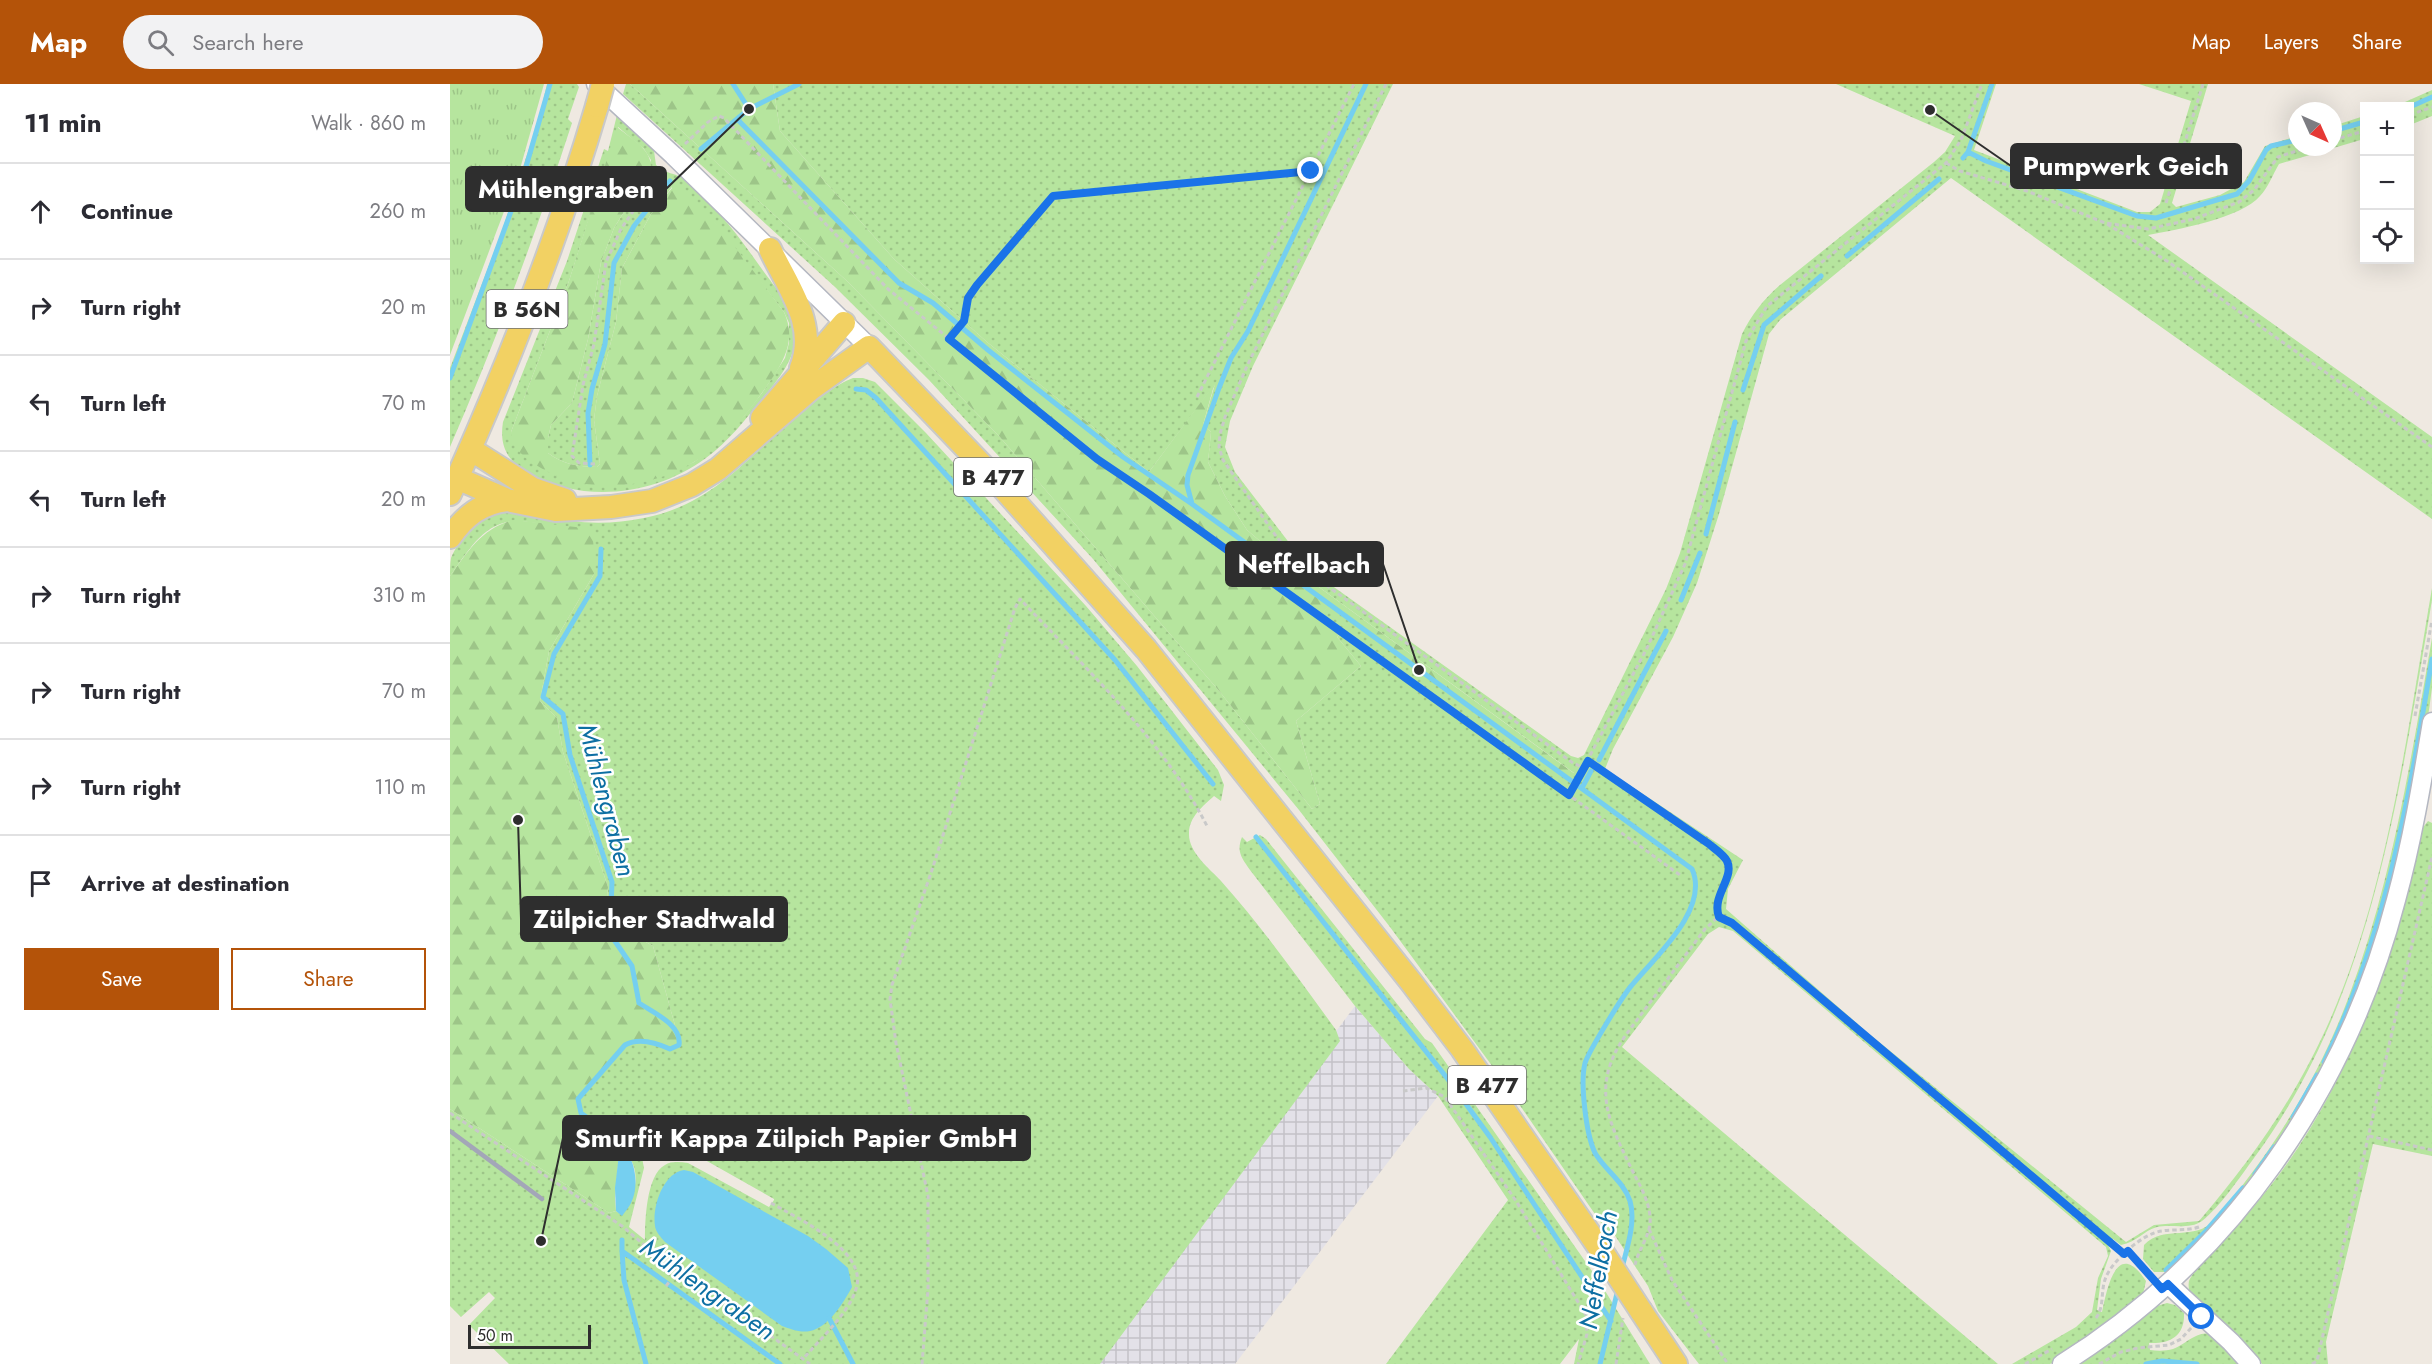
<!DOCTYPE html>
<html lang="en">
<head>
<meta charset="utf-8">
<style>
	:root { --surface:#fff; --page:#f2f2f3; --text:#2b2b33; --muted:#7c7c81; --line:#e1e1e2; --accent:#b45309 }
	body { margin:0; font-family:Jost,sans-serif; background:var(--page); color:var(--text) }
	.controls { position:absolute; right:18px; top:18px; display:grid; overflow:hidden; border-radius:0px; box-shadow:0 6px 24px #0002 }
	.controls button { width:54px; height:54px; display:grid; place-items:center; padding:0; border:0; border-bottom:2px solid var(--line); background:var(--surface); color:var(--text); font:30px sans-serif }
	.compass { position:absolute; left:1838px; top:18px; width:54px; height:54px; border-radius:50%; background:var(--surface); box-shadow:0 6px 24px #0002; rotate:135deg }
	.scale { position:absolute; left:18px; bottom:15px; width:123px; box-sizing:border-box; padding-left:6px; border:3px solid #2e2e2e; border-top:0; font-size:16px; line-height:21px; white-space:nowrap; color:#2e2e2e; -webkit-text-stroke:4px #fff; paint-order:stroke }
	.stop { position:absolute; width:18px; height:18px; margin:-14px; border:4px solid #1a73e8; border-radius:50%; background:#fff }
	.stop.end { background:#1a73e8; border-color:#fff; box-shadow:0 2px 6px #0008 }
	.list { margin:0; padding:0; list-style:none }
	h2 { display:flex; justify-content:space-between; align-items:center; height:78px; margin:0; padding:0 24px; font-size:26px }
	h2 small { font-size:20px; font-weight:400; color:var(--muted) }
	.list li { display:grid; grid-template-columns:39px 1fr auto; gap:18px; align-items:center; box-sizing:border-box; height:96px; padding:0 24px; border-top:2px solid var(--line) }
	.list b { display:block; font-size:22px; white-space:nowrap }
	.list em { font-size:20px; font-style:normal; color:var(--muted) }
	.actions { display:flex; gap:12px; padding:18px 24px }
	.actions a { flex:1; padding:14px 0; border:2px solid var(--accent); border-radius:0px; text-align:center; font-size:21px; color:var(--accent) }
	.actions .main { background:var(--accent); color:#fff }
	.icon { flex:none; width:33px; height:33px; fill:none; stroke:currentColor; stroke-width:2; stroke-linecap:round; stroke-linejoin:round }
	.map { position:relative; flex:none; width:1982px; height:1280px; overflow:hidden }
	header { display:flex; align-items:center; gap:36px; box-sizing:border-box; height:84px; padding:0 30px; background:var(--accent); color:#fff }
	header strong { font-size:28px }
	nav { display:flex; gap:33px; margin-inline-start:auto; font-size:21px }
	.search { width:420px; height:54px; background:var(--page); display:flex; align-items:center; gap:15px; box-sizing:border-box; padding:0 21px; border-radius:33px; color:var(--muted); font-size:22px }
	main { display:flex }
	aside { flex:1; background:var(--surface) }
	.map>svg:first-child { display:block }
</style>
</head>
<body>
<header>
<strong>Map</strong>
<div class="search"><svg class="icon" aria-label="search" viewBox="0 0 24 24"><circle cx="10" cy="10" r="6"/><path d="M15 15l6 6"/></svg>Search here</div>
<nav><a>Map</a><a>Layers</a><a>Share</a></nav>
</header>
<main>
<aside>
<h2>11 min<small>Walk · 860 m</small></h2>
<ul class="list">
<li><svg class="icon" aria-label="ahead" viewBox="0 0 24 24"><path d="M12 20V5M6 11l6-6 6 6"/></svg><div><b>Continue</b></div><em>260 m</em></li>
<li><svg class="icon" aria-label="right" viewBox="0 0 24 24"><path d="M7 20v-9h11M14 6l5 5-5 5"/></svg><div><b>Turn right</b></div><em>20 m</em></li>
<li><svg class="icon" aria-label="left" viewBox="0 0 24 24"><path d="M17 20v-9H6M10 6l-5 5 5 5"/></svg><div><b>Turn left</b></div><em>70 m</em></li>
<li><svg class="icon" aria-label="left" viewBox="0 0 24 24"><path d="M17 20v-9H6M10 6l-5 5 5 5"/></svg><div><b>Turn left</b></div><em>20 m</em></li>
<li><svg class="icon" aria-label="right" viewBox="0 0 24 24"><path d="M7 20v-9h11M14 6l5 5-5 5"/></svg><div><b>Turn right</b></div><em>310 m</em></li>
<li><svg class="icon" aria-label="right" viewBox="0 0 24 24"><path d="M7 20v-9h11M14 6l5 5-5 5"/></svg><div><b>Turn right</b></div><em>70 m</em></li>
<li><svg class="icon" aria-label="right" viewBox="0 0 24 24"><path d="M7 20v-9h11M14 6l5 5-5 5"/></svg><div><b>Turn right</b></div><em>110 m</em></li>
<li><svg class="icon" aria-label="arrive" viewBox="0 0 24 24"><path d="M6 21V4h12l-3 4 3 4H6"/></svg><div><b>Arrive at destination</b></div></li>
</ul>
<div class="actions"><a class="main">Save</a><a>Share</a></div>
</aside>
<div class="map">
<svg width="1982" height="1280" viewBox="0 0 1982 1280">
	<defs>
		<pattern id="industrial-grid" width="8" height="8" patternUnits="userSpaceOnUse" patternTransform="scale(1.5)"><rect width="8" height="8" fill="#e3e1e8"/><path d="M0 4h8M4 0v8" fill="none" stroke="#c3c1c7"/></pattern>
		<pattern id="grass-dots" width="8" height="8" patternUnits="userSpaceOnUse" patternTransform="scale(1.5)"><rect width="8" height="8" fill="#b6e59e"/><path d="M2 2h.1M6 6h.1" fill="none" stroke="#9dc588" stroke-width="1.8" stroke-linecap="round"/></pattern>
		<pattern id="forest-firs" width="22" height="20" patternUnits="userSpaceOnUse" patternTransform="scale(1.5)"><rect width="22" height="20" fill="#b6e59e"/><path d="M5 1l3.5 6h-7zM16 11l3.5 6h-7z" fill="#9dc588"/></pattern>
		<pattern id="park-tufts" width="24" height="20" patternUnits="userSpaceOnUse" patternTransform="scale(1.5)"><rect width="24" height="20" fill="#b6e59e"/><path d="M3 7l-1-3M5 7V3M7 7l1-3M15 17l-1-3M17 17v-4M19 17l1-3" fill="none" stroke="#9dc588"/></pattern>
	</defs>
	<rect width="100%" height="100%" fill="#efe9e1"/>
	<path fill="url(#industrial-grid)" d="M905,922l54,63 29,27 -203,268h-148z"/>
	<path fill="url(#grass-dots)" fill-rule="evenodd" d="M97,0h30l2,3 -11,32 4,4c-36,110 -76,218 -122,324v-79l52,-137 37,-113z
		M176,0h4l217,197 152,155 221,256 92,117 8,-5 -24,-83 65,-55 -24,-29 3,-3 -23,-17 13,-12 233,169 11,-1 -288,-210 -39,-33 -22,-34 -17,-34 3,-30 -8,-7 12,-41 -66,88 -162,-130 -93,-83 -114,-128 -7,-47h620l-140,282 -23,55 -5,26 10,25 75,98 261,186 7,2 6,-3 82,-166 14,-36 62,-219c10,-20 21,-34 38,-49l154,-123 11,-10 10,-16 -119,-52h160l-22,66 163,62h13l10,-8 31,-103 -52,-17h69l-36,119 4,4 44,-12 24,-13 21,-36 32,-10v11h36v-21l31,-10v23l-85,25c-6,10 -11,24 -19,32 -18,22 -85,34 -112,39l284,202v82l-481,-341 -171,142 -11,14 -50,180 -22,69 -24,54 -60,112 -8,20 138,91 -15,29 -2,20 142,124 258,209 28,-17 45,-4c42,-49 79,-99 109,-156 76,-141 97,-321 124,-477v12c-33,192 -59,397 -178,558 -14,19 -34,49 -52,63 -13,9 -31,3 -45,6 -14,4 -20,15 -36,18l-8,-6 -5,6 3,6 -10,28 -4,31 5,2c5,-24 15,-75 44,-31l-3,13 -71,56 -22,14h-38l64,-37 16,-15 6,-34 10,-22 -2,-9 -373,-316 -14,-4 -11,7 -86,113 376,317h-299l-41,-53 -10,-25 -36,-55 -4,2 -107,-155 -111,-151 -91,-117 -206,-251 -164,-179 -94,-93 -212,-193z
		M1982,6v26l-22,9v-19h-14z
		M167,31l37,36 2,14c11,9 14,7 25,12 13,13 27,25 39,38 19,20 34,44 50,65 6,9 17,20 21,30 14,37 -6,62 -29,89 -17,21 -34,43 -56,59 -50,37 -121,46 -176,16 -22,-12 -31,-27 -27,-52l64,-161 37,-112 4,2zM168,43l26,22 7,11 -7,20 -30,48 -13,34 -13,77 -16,64 -21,22 -3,13v15c14,11 31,14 49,14l3,-3 -6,-44 3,-24 19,-74 6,-54 29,-54 21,-27 -1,-5 43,40 70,90 5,11v20l-4,15 -23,35 -18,23 -33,33 -17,13 -32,14 -38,9h-27l-86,-53 58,-151z
		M403,294h10l12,4 51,51 160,173 51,60 81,104 6,15 -3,16 -7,-5c-11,10 -25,21 -25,37 -1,19 20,35 32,48 42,47 78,98 115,149l4,11 -240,323h-591l-40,-39 26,-27 -6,-6 -28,25 -11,-11v-197l159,104 7,-2 6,4c35,-53 -4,-72 -41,-102l-3,-14 47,-54c14,-8 32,-2 46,4l9,-13 -4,-7 -23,-83 -48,-27 3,-32 -45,-135 -6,-34 -17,-17 9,-50 45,-77c-10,-11 -33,-41 -44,-48 -5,-3 -16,-3 -22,-4 -40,-7 -57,25 -78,54 0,-5 0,-13 1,-18 8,-20 35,-46 57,-48 20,-1 43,8 63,11 24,3 49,2 73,-3 75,-15 107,-67 163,-110 15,-12 28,-23 46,-30zM193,1041l131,74v1l-5,7 -81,-44c-8,-1 -17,-2 -23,2 -19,10 -20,57 -20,75l-16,-13 15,-59 -6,-31z
		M1982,554c0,16 0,34 0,50 -6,49 -17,99 -29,147 -13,55 -28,109 -47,162 -37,103 -109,201 -188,275h-14l-11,-13 1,-14c20,-21 51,-3 70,-25 57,-66 105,-142 135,-224 43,-115 62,-237 83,-358z
		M1978,737l4,2v333l-59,-12 -47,198 2,22h-66l-7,-9 -65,-61c-1,-5 -2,-8 -1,-13 5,-14 47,-55 60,-69 94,-107 142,-244 172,-382z
		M810,751l6,4 159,200 7,4 167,238 51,83h-76l5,-25 -19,25h-174l122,-164 -70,-104 -29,-27 -54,-63 -105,-136c-8,-12 -14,-18 -8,-33l5,5z
		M1717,1219l8,2 9,8c1,23 -14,31 -35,30l1,7c8,1 16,1 23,-1 14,-5 27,-23 43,-12 9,7 17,18 25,27h-165l81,-58z"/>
	<path fill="url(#forest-firs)" d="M180,0h143l7,47 114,128 93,83 162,130 69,-93 -5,10 -10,36 8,7 -3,30 17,34 22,34 39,33 289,211h-12l-233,-168 -13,11 23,17 -3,3 24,29 -65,55 24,83 -8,5 -92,-117 -221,-256 -152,-155z
		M167,43c13,11 35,22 34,41l-37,60 -13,34 -13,77 -16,64 -21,22 -3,13v15c14,11 31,14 49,14l3,-3 -6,-44 3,-24 19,-74 6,-54 29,-54 21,-26 -2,-7c28,10 93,104 114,131 14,30 -3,54 -20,78 -19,27 -42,55 -70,72 -45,27 -107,34 -153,6 -15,-9 -27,-17 -30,-36l58,-151z
		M64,436l79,9 1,45 -45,77 -9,50 17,17 6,34 45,135 -3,32 48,27 23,83 4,7 -1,9 -9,4c-13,-6 -31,-12 -45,-4l-46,54 2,14 39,29 3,9 -4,3 -4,44 1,13 -7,2 -159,-104v-533c18,-25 33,-49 64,-56z"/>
	<path fill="url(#park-tufts)" d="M0,0h94l-24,85 -70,186z"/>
	<path fill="#75cff0" d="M175,1066c11,12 14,38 6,53 -2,4 -6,9 -9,13l-6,-5 -1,-23 4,-34z
		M234,1086l9,2 115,64 18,13 22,19 4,19c-8,15 -24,41 -42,44 -10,2 -19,-2 -28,-5l-117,-84c-4,-5 -9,-9 -10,-16 -3,-19 8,-53 29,-56z"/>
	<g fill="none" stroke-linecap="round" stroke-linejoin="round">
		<path stroke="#75cff0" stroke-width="5" d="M283,0l16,25
			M916,0l-118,247 -17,27 -12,30 -31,87 -1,10 5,19 500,365c18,40 -37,88 -60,116 -9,10 -43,66 -47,78 -5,20 1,71 10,90 10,17 29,29 35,48 6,21 -3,47 -8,67
			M1960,23l22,-10
			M289,33v4l160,162 34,20 55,47 135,107 69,47
			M1883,47l31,-9
			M251,65l48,-40 50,-25
			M1518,68l18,9 151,55 19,2 81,-24 12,-13 17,-31 5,-4 26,-6
			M1513,74l5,-6 24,-68
			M1397,172l92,-77
			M0,294l71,-194 29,-100
			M406,305l10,1 10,8 239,262 98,124
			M1293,306l21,-65 57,-49
			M140,381l-2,-52 4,-24 13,-45 9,-81 20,-37 36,-45
			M1256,450l29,-112
			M151,465l-1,27 -46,78 -11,43 20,17 7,41 42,127 -2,52 22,32 7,37c15,10 43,22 40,42l-9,4c-13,-6 -31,-12 -45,-4l-47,54 3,14 39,29 3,16
			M1231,516l19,-47
			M1149,676l67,-129
			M1132,704l9,-17
			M806,753l191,241 43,59 121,184
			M1874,978c62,-125 85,-266 108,-403
			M1843,1033l24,-42
			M1805,1090l19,-27
			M172,1156v11l158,113
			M172,1167l2,29 22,84
			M1716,1186l40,-39 37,-43
			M379,1234l24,46
			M1150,1280l18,-75
			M1696,1280l16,-3 35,3"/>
		<g stroke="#b4b7c1" stroke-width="21">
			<path id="minor" d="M146,0l77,71 196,192
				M1718,1200l63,58 20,22
				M1612,1280c168,-105 284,-273 334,-464 16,-58 26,-118 36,-178"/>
		</g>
		<g stroke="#c9c9c9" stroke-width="26">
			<path id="major" d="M320,165c18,39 48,75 31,119
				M312,334l82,-95
				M20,365l63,40 32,11
				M7,394l50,22 49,10 55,-3 41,-6 40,-16 26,-16 94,-81 57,-41 117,122 160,180 265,333 51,67 143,207
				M0,410c57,-126 108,-256 147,-388
				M0,453c15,-21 31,-34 57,-37
				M1191,1227l35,53"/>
		</g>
		<path stroke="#c9c9c9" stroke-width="3" stroke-dasharray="4.5 3" stroke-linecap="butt" d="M936,0l-139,282 -22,51 -5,17 -1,13 4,13 53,76 25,31 272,196 11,5
			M1960,31l22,-8
			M1883,56l31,-9
			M235,60l23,-22 11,-6 5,2 164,171 209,170 52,34 531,382
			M1496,79l14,8 67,20 78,32 43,6 46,-10 45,-17 15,-12 24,-33 31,-10
			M1716,119l37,-119
			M1657,140l60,37 265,186
			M499,255l15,-18 4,-23 9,-13 76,-89 258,-25
			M747,313l157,-313
			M145,380l-16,-1 -7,-7 11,-71 11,-41 12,-82 15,-33 41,-60
			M1965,632l17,-96
			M1138,677l121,83c6,5 15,11 18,17 8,16 -16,35 -9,56
			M1119,711l78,-147 38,-84 61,-223 21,-35 179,-143 15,-23 21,-56
			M1268,833l14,6 392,331
			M953,1007l23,-3 19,9 71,104 70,114 1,19 -9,30
			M0,1029l172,113 27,23 161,115
			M1919,1052l63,14
			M321,1119c26,15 98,48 85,86 -7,24 -37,51 -53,70
			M1199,1145l23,51 56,84
			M1678,1167l23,26
			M1185,1181c3,-15 17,-32 15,-48 -1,-15 -9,-30 -16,-43 -24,-50 -45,-85 -9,-138l80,-107 13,-12
			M216,1202l4,-5
			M1646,1234c9,-12 4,-27 10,-41 7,-17 37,-44 56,-46 12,-2 25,0 37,-4
			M472,1280l6,-75v-93l-32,-153 -6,-44 2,-14 39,-112 84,-265 5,-9c66,70 143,141 187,227
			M1166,1280l7,-46
			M1575,1280l27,-15
			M1649,1280l22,-12 17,-4 31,-3 12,-6 11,-12
			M1862,1280l5,-3 115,-504"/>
		<use href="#minor" stroke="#fff" stroke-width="18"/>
		<use href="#major" stroke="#f2d163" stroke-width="22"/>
		<path stroke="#a3a6b8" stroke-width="4.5" d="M0,1047l92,68"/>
		<g stroke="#c9c9c9" stroke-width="26" stroke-linecap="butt">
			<path id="major-bridge" d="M147,22l6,-22
				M1155,1172l36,55"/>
		</g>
		<use href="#major-bridge" stroke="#f2d163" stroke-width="22"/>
	</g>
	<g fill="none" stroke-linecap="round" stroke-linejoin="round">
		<path stroke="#1a73e8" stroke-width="8" d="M861,87l-258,25 -76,89 -9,13 -4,23 -15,18 148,120 52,35 420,301 19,-34 121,83c6,5 15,11 18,17 8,17 -16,35 -8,56l13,6 392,331 4,-3 34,38 6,-5 34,33"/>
	</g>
	<g text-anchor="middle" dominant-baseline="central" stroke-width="5" stroke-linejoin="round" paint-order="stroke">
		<g fill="#fff" stroke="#6d6d6d" stroke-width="1.5">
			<rect x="36.5" y="206" width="81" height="38" rx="4.5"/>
			<rect x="504" y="374" width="78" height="38" rx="4.5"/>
			<rect x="998" y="982" width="78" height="38" rx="4.5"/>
		</g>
		<g font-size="22" font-weight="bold" fill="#2e2e2e">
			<text x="77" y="225">B 56N</text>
			<text x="543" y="393">B 477</text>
			<text x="1037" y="1001">B 477</text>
		</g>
		<g font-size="26" font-style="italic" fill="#0d6fa3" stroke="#fff">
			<text transform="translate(157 716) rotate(75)">Mühlengraben</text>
			<text transform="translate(1148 1186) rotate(-80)">Neffelbach</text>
			<text transform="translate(258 1205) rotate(35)">Mühlengraben</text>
		</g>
	</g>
	<path fill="none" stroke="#2e2e2e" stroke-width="2" d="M1480 26L1561 82M299 25L216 105M969 586L933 480M68 736L71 835M91 1157L113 1054"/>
	<g fill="#2e2e2e" stroke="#fff" stroke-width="2">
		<circle cx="1480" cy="26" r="6"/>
		<circle cx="299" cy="25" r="6"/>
		<circle cx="969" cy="586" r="6"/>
		<circle cx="68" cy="736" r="6"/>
		<circle cx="91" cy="1157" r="6"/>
	</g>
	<g fill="#2e2e2e" stroke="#2e2e2e" stroke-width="2">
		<rect x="1561" y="60" width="230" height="44" rx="6"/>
		<rect x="16" y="83" width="200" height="44" rx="6"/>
		<rect x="776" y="458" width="157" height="44" rx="6"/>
		<rect x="71" y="813" width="266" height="44" rx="6"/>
		<rect x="113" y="1032" width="467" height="44" rx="6"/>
	</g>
	<g font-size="26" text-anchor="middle" font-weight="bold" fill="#fff">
		<text x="1676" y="91">Pumpwerk Geich</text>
		<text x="116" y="114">Mühlengraben</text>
		<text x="854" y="489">Neffelbach</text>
		<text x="204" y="844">Zülpicher Stadtwald</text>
		<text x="346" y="1063">Smurfit Kappa Zülpich Papier GmbH</text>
	</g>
</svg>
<div class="controls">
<button>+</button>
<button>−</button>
<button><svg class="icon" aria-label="locate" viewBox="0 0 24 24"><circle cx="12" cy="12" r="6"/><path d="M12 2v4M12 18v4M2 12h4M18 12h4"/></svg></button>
</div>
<svg class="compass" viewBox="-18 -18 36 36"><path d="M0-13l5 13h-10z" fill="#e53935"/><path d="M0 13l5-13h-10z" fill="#7c7c81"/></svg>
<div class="scale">50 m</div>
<div class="stop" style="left:1752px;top:1233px"></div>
<div class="stop end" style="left:861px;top:87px"></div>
</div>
</main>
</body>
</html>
